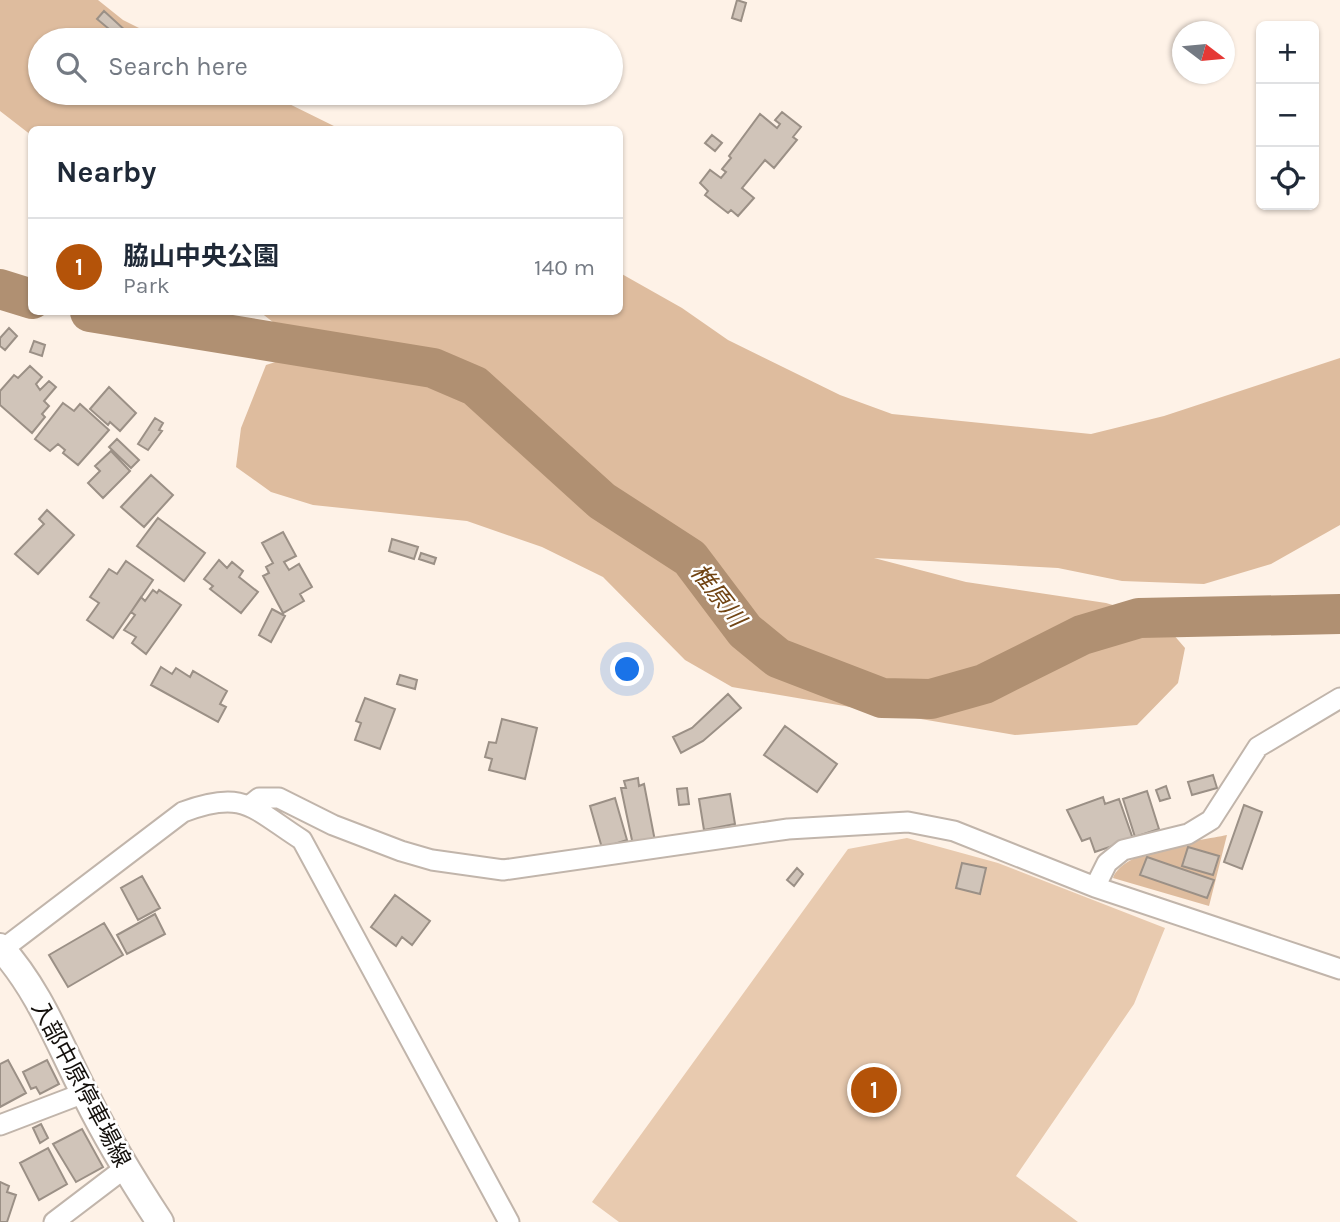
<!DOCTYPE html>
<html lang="en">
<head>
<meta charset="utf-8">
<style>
	:root { --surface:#fff; --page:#f2f2f3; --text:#1f2937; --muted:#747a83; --line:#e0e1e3; --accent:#b45309 }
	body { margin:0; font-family:Karla,"Noto Sans JP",sans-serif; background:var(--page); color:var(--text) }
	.controls { position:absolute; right:21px; top:21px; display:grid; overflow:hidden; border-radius:10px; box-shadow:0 2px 5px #0004 }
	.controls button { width:63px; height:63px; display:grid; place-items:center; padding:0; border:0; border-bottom:2px solid var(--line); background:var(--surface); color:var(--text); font:35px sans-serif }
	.compass { position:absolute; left:1172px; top:21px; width:63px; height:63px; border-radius:50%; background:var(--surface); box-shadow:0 2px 5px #0004; rotate:106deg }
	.you { position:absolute; left:628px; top:670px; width:24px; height:24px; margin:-18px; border:5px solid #fff; border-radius:50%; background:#1a73e8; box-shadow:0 0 0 10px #1a73e833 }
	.badge { display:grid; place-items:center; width:46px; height:46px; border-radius:50%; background:var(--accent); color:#fff; font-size:23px; font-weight:700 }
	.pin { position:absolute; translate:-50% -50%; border:4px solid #fff; box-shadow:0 2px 7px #0006 }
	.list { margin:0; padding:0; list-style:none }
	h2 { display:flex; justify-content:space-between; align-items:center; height:91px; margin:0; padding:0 28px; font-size:30px }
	h2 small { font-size:23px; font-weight:400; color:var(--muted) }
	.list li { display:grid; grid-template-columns:46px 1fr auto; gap:21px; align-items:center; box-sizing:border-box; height:98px; padding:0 28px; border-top:2px solid var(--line) }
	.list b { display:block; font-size:26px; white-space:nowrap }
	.list p { margin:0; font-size:23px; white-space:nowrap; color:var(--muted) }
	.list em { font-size:23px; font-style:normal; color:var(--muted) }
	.icon { flex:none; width:38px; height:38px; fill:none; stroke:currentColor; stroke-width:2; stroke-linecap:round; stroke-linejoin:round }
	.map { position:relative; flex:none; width:1340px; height:1222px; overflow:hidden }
	.search { position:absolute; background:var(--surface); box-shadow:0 2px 5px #0004; left:28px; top:28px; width:595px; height:77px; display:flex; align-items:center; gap:18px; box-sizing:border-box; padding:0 24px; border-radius:38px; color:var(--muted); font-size:26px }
	.panel { position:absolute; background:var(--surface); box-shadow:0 2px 5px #0004; left:28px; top:126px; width:595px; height:189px; border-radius:10px }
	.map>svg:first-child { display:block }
</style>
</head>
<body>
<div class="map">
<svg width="1340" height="1222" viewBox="0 0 1340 1222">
	<rect width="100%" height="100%" fill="#fef2e7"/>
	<path fill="#e8caaf" d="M907,838l91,25 167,65 -31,76 -118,172 62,46h-459l-27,-20 256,-353z"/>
	<path fill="#debc9e" d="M0,0h98l25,20 40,20h-123v53h227l73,36 -308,1 -1,5 -31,-24z
		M620,273l62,35 46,32 112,55 52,19 199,20 73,-18 176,-58v167l-69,39 -67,20 -82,-3 -64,-13 -184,-10 92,24 140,21 54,16 25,29 -7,35 -41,42 -122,10 -283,-48 -47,-27 -82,-83 -61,-30 -75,-26 -154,-16 -42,-13 -35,-25 5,-39 25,-63 44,-14 -50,-39h360z
		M1227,835l-18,71 -96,-28c11,-29 85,-37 114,-43z"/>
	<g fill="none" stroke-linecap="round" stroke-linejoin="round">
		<path stroke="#b09072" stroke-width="40" d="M0,289l32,10
			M90,312l343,56 42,18 127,115 88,57 55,73 33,27 104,40 49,1 53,-15 98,-49 57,-17 201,-4"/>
	</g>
	<path fill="#d0c4b9" stroke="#9b9086" stroke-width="2" d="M737,0l9,3 -5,18 -9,-3z
		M104,11l23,21 -6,7 -24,-20z
		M782,112l19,15 -8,10 4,3 -23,28 -9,-8 -23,28 12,10 -16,18 -7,-6 -3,3 -23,-18 3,-4 -8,-8 10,-13 11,8 5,-6 -4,-3 9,-11 -2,-2 31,-42 17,14 3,-4 -5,-4z
		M712,135l10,8 -7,8 -10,-8z
		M9,328l8,8 -12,14 -5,-4v-8z
		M34,341l11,4 -3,11 -12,-4z
		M30,366l12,11 -6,7 4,6 9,-9 7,6 -12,14 5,5 -7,8 3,3 -13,16 -32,-28v-14l14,-16 4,3z
		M109,387l27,26 -16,18 -10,-9 -2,3 -18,-16z
		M63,403l11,8 6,-7 29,26 -31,35 -15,-12 2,-3 -7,-6 -8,7 -15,-12z
		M155,418l8,5 -4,7 3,1 -14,19 -10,-6z
		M117,439l22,21 -8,8 -22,-21z
		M111,451l19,20 -27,27 -15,-15 12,-12 -5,-5z
		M151,475l22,20 -29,32 -23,-20z
		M47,510l27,25 -36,39 -23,-20 29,-30 -5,-5z
		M158,518l47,35 -21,28 -47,-35z
		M283,532l13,24 -12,6 5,8 10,-6 13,23 -12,7 4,7 -21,12 -20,-37 6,-3 -3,-6 7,-4 -11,-20z
		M392,539l26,8 -4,12 -25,-8z
		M421,553l15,5 -2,6 -15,-5z
		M219,560l8,8 5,-6 11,9 -4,6 19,15 -17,21 -31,-24 3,-3 -9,-7z
		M126,561l27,19 -40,58 -26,-18 12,-17 -9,-6 19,-28 8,5z
		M153,590l4,3 2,-3 22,15 -35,49 -14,-11 4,-6 -12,-7 11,-15 -4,-3 10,-15 4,4z
		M272,609l13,7 -14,26 -12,-7z
		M161,667l11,7 4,-6 14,9 3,-6 34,20 -7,13 6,3 -8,15 -67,-37z
		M400,675l17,5 -2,9 -18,-5z
		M728,694l13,14 -38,33 -22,12 -8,-16 19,-9z
		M365,698l30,11 -15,40 -25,-9 6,-17 -5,-2z
		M502,719l35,9 -12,51 -36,-9 3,-11 -7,-2 4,-15 7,1z
		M785,726l52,38 -20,28 -53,-37z
		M1213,775l4,13 -25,7 -4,-13z
		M638,778l1,8 5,-2 11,57 -22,4 -12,-57h5l-2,-7z
		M1166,786l4,12 -10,3 -4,-11z
		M687,788l2,16 -10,1 -2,-16z
		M1147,791l12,38 -24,8 -12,-38z
		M730,794l5,30 -31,6 -5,-31z
		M1103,797l2,7 14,-5 14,40 -38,13 -5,-14 -8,3 -15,-31z
		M615,798l12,42 -25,8 -12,-42z
		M1244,805l18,7 -20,57 -18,-7z
		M1188,847l31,9 -6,19 -31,-9z
		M1147,857l67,23 -7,18 -67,-23z
		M962,863l24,5 -6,26 -24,-6z
		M797,868l6,6 -9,12 -7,-6z
		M142,876l18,32 -22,12 -17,-32z
		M395,895l35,26 -18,24 -10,-8 -6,9 -25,-19z
		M155,914l10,20 -38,20 -10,-19z
		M104,923l19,32 -55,32 -19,-32z
		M8,1060l18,33 -26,14v-43z
		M47,1060l12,24 -19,10 -4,-7 -5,2 -8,-17z
		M41,1124l7,14 -8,5 -7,-15z
		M82,1129l21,38 -27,15 -23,-38z
		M48,1148l19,36 -28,16 -19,-37z
		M0,1182l9,4 -2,6 9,3 -9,27h-7z"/>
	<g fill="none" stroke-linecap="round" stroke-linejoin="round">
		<g stroke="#c1b5ab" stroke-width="23">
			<path id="street" d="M249,806l10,-8h20l54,27 68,26 31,9 71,10 285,-41 120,-7 46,9 141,56 245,82
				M1095,887l12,-24 16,-13 65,-16 23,-14 47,-73 82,-49
				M3,949l180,-137c61,-23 69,-4 119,28l207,382
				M0,1125l84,-32
				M54,1222l71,-54"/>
		</g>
		<g stroke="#c1b5ab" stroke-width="30">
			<path id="secondary" d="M0,947c39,42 60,99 86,149 22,44 47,85 74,126"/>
		</g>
		<use href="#street" stroke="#fff" stroke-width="19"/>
		<use href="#secondary" stroke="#fff" stroke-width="26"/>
	</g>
	<g text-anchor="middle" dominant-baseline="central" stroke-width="5" stroke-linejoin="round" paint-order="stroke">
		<g font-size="23" fill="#14100c" stroke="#fff">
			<text transform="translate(81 1084) rotate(62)">入部中原停車場線</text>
		</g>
		<g font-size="24" font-style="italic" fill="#714413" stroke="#fff">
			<text transform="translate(718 595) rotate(52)">椎原川</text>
		</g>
	</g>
</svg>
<div class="controls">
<button>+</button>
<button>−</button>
<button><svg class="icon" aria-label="locate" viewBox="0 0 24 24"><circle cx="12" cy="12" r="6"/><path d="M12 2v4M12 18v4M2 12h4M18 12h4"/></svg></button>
</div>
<svg class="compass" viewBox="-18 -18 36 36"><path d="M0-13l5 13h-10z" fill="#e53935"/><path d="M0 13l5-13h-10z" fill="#747a83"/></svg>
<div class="you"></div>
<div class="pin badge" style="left:874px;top:1090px">1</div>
<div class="search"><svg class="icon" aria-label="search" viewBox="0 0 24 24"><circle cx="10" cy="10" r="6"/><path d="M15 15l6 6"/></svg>Search here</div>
<section class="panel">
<h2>Nearby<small></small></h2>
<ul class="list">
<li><span class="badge">1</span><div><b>脇山中央公園</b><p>Park</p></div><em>140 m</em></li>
</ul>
</section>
</div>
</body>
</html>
